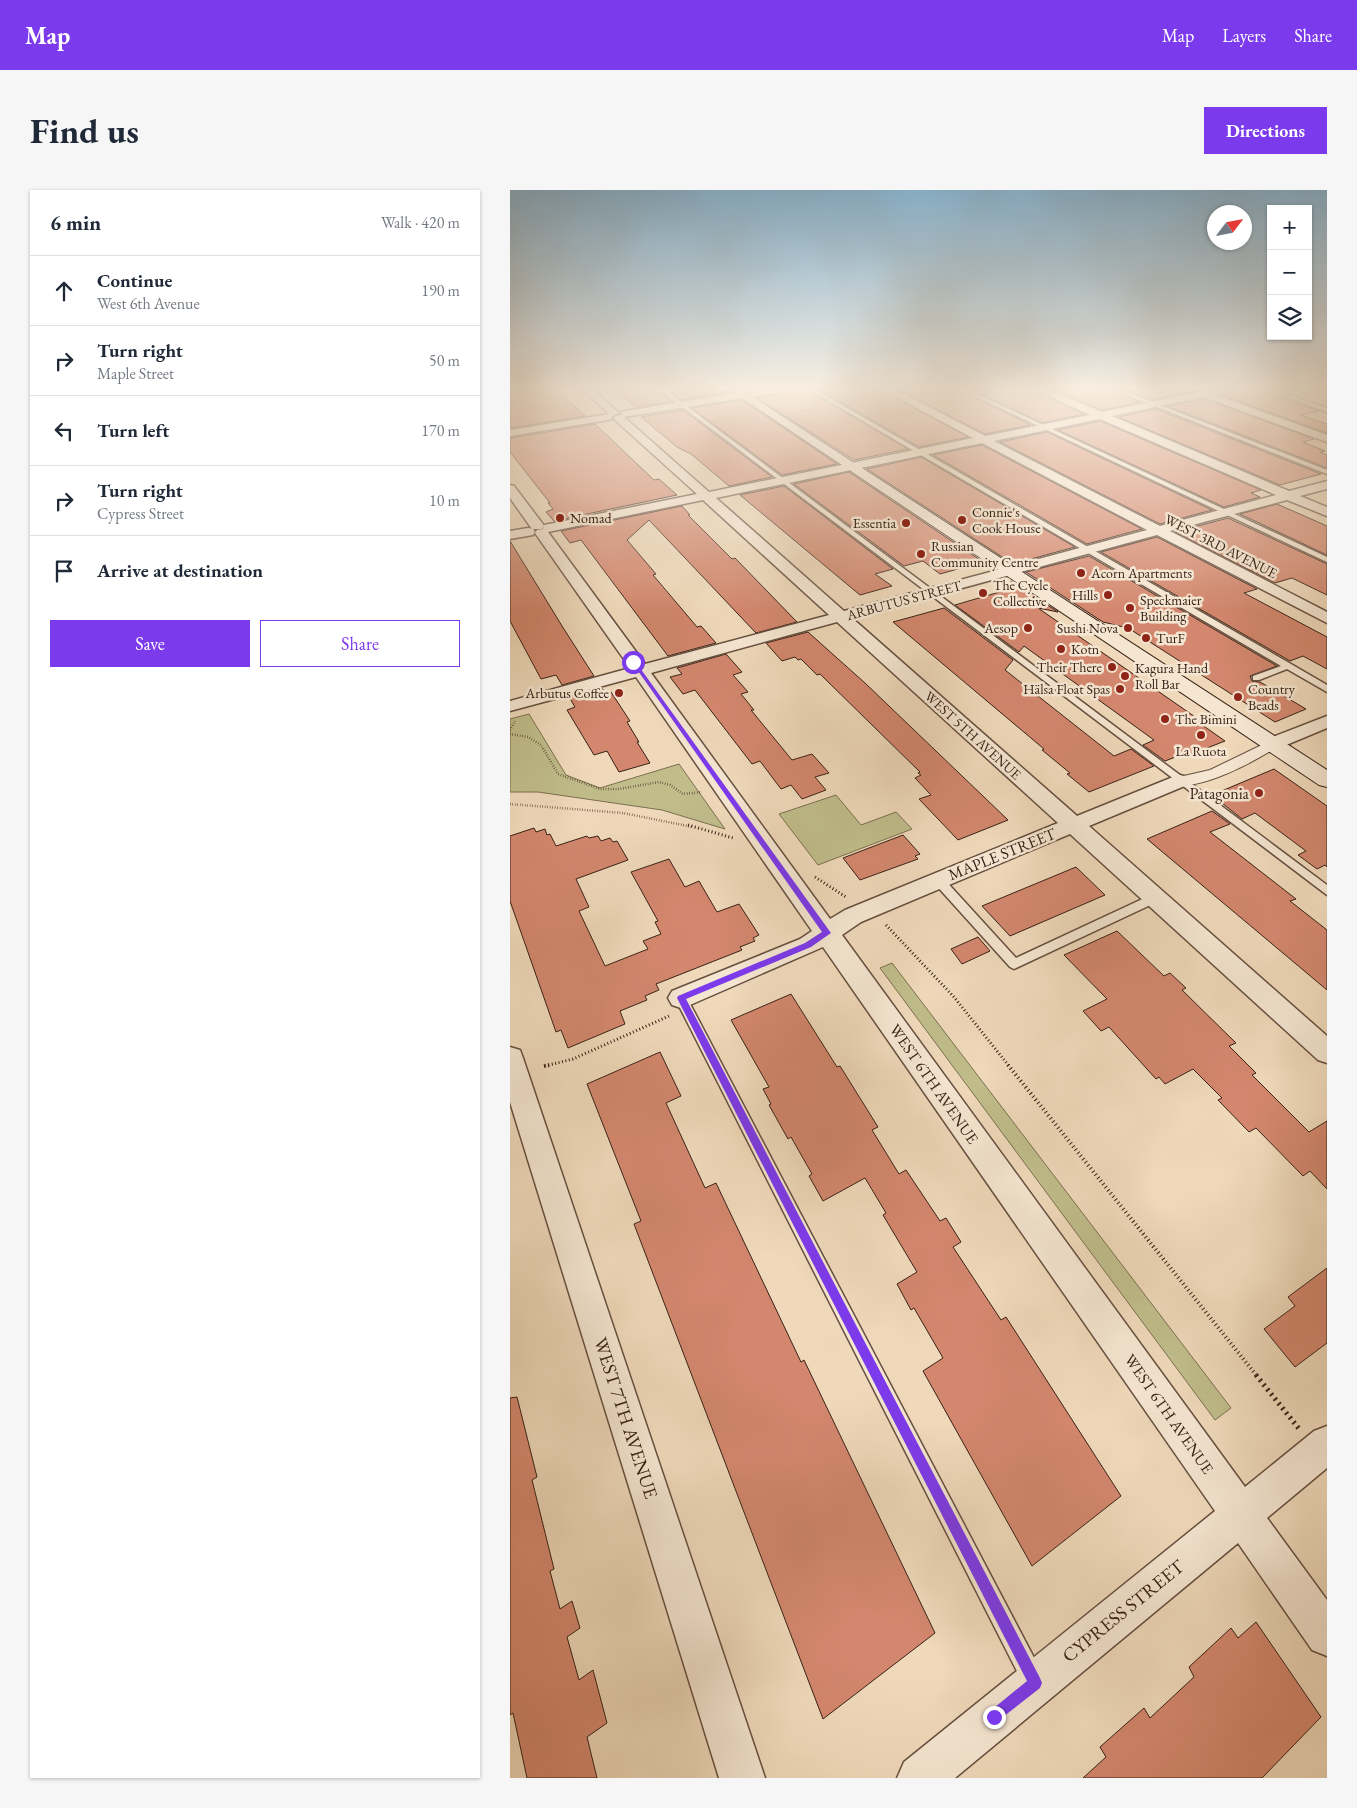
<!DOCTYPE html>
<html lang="en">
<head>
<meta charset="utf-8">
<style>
	:root { --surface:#fff; --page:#f6f6f7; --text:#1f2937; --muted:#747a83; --line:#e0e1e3; --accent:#7c3aed }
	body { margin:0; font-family:"EB Garamond",serif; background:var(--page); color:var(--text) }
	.controls { position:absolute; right:15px; top:15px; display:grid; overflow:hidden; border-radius:0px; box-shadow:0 1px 4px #0004 }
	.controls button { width:45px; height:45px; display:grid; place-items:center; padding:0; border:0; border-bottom:1px solid var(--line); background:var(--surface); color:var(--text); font:25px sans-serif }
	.compass { position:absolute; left:697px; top:15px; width:45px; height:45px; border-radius:50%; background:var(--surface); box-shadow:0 1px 4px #0004; rotate:58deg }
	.stop { position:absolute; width:15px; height:15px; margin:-11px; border:4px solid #7c3aed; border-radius:50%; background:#fff }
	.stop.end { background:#7c3aed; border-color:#fff; box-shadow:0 1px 5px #0008 }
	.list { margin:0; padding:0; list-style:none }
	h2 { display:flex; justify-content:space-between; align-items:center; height:65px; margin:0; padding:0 20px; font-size:21px }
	h2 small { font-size:16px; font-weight:400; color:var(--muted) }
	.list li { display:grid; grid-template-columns:32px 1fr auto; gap:15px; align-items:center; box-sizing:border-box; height:70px; padding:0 20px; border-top:1px solid var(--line) }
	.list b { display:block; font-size:19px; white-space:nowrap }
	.list p { margin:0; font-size:16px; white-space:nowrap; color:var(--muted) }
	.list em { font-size:16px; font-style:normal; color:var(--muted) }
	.actions { display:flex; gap:10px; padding:15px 20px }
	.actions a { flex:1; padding:11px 0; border:1px solid var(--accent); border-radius:0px; text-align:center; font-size:18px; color:var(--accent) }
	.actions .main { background:var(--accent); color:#fff }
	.icon { flex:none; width:28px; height:28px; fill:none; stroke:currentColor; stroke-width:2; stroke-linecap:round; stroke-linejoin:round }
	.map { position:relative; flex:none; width:817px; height:1588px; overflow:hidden; border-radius:0px }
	header { display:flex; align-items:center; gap:30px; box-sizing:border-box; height:70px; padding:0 25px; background:var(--accent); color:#fff }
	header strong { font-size:24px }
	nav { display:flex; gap:28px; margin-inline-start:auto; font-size:18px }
	.intro { display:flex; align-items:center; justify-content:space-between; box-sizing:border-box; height:120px; padding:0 30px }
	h1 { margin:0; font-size:35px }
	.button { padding:12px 22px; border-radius:0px; background:var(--accent); color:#fff; font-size:18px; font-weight:700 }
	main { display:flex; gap:30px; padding:0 30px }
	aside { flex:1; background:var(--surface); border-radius:0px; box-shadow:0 1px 4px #0004 }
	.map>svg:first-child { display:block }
</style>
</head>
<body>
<header>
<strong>Map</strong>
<nav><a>Map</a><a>Layers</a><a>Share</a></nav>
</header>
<div class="intro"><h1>Find us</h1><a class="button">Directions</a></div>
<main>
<aside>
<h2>6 min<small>Walk · 420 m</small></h2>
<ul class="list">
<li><svg class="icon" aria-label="ahead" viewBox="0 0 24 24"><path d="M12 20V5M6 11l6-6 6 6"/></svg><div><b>Continue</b><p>West 6th Avenue</p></div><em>190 m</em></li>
<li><svg class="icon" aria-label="right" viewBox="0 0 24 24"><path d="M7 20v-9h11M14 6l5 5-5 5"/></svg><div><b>Turn right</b><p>Maple Street</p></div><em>50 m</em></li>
<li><svg class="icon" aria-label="left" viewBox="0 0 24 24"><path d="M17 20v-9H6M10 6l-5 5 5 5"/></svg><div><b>Turn left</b></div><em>170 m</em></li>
<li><svg class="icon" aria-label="right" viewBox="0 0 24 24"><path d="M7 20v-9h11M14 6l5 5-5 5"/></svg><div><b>Turn right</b><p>Cypress Street</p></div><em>10 m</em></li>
<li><svg class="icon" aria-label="arrive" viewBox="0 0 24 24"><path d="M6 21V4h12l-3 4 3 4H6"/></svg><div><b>Arrive at destination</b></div></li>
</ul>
<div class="actions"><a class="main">Save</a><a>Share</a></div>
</aside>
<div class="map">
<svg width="817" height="1588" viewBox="0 0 817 1588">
	<rect width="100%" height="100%" fill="#efd9ba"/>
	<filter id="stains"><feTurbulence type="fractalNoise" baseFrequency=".004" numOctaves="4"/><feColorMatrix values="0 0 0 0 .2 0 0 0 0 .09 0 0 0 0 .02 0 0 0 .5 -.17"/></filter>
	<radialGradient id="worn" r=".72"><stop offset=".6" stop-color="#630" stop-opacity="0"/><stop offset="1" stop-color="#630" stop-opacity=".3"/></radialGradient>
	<path fill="#c0bd8b" stroke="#7c6f50" d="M19,524l37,61 34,13 79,-24 46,65 -63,-19 -124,-18h-28v-73z
		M326,605l25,30 35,-13 16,17 -94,36 -39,-51z
		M382,773l339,445 -16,12 -335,-452z"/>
	<path fill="#d3876e" stroke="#382116" d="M0,200h46l29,26 -75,12z
		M104,200h44l14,12 -37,5z
		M158,200h60l2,2 -48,8z
		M272,200h26l100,59 -54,11 -97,-62 18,-3z
		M310,200h61l87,47 -49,10z
		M390,200h60l71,35 -46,9z
		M463,200h61l50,24 -42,9z
		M544,200h58l28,12 -38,8z
		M616,200h73l-47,10z
		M724,200h23l62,21 -18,4 26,9v9l-105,-38z
		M694,209l110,40 -11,3 22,9 -5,1 7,3v13l-159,-62z
		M232,210l95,64 -55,11 -90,-67z
		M646,219l165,65 -41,11 -162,-68z
		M173,220l89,67 -43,9 -38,-32 -14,-7 -36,-30z
		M590,231l161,69 -10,3 9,4 -36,10 -166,-77z
		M85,234l59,56 5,-1 18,16 -123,26 -8,-9 7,-3 -5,-6h2l-40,-51v-14z
		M537,242l165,78 -52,14 -160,-82z
		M472,255l160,84 -55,15 -154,-89z
		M411,267l154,90 -62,17 -146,-95z
		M339,282l134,90 -43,12 -17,-13 -19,5 -110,-82z
		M274,296l109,83 -18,5 17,12 -32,9 -120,-100z
		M767,314l50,22v29l-87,-41z
		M172,316l8,9h-2l44,44 3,-1 62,64 -41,11 -107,-113 -22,20 29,34 -3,1 44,52 4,-1 15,17 -48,13 -87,-116 -11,3 -9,-12z
		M718,328l99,46v31l-35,-17 -17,5 -100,-51z
		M647,347l100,52 -13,4 83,44v32l-24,-13 -13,5 -189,-109z
		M0,351l52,85 32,50 -32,9 -6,-10 -15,4 -31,-58z
		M579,366l188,110 -27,10 2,5 8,1 46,27 -31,13 -147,-94 -25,-6 -77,-50z
		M501,391l47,31 -20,-4 163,113 -3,1 27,19 -36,14 -3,-2 -21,8 -22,-16 11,-5 -130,-94 -5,6 -64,-47 58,-17z
		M434,418l69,52 -8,10 109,86 17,-7 23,17 -65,26 -22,-18 3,-1 -28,-23 2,-1 -151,-127z
		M298,442l57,51 143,137 -50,20 -39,-41 12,-4 -16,-17 6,-3 -3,-2 2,-1 -100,-98 -3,1 -16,-16 -3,1 -3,-3 -13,4 -16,-18z
		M216,464l16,18 -9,3 15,17 -7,2 13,16h-3l41,50 20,-6 17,19 -14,4 11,13 -24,9 -11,-14 -10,4 -21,-28 -8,3 -57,-74 -12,4 -13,-17 12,-3 -5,-6z
		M92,498l4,6 5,-2 19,29 -3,1 12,20h-2l13,21 -31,9 -12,-21 -13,4 -27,-45 8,-3 -6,-10z
		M764,579l53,37v61l-2,-2 -8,4 -19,-14 8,-4 -51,-38 -13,6 -30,-24z
		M702,621l18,13 -20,8 86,67 -6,2 37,29v60l-180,-151z
		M24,638l2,4 9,-3 2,6 3,-1 6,12 31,-10 2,2 9,-2 3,5 9,-3 3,4 4,-1 11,19 -52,19 13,28 -10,4 26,55 43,-17 -5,-8 18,-7 -6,-12 3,-1 -27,-49 38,-13 16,28 14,-6 18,31 22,-8 20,31 -6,3 2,3 -15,6 2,3 -86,34 3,6 -14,6 2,4 -27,11 5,13 -57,24 -7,-18 -5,2 -46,-131v-65z
		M393,645l17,19 -5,2 3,3 -58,21 -17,-22z
		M566,677l29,28 -95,41 -28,-30z
		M607,741l47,45 6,-3 16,15 -4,2 54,53 -7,3 27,27 -4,2 57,57 18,-11v68l-17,-18 -7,5 -47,-48 -7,4 -31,-32 4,-2 -29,-29 -28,15 -6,-7 -3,2 -47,-52 -8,4 -18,-20 24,-12 -43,-44z
		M468,747l12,14 -28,13 -11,-15z
		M281,804l46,73 3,-1 38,61 -6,3 27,44 7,-4 34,51 6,-3 15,24 -8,5 48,73 5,-3 115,179 -89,70 -109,-195 20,-13 -29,-50 -3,2 -14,-26 20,-12 -34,-57 3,-2 -21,-35 -42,23 -14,-25 3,-2 -21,-37 -3,2 -19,-34 2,-1 -8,-15 6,-2 -38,-67z
		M150,862l21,44 -15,7 39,85 11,-5 85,179 3,-2 131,273 -112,86 -189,-495 7,-3 -54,-137z
		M817,1078v75l-32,24 -31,-38 31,-23 -7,-9z
		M7,1207l20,80 -5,3 22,89 -4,2 10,38 12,-8 8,27 -13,9 12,43 14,-10 14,53 -20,14 10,41h-70l-14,-65 -3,2v-317z
		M746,1432l65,95 -59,61h-179l23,-21 -6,-10 44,-39 6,10 44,-41 -5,-10 42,-39 7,10z"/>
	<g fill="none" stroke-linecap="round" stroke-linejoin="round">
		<g stroke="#664f3f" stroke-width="3">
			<path id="service" d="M150,200h5l662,495v10z
				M300,200h6l475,274 36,21v7l-40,-23 -28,11h-6v-4l28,-10z
				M452,200h6l359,167v5z
				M604,200h7l206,80v4z
				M757,200h7l53,18v4z
				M429,687l4,1 73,80 135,-63h8l2,3 -2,3 -145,68 -4,-2 -75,-83 -2,-3 2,-3z
				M171,803l4,2 2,3 354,673 3,8 -3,8 -8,3 -8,-3 -350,-689 2,-3z"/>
		</g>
		<g stroke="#664f3f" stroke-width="2">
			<path id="pedestrian" d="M762,550l7,4 -2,3c-22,14 -76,44 -102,37l-2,-3 2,-3 35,-8z"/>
		</g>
		<g stroke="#664f3f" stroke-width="3">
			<path id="minor" d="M73,200h11l25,23 -7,3v3l-4,1 -98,16v-6l99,-16z
				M246,200h24l-5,3 -151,24 85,75 264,-54 -90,-48h13l89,46 105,-21 -54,-25h13l53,22 102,-21 28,-1 -16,5 111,40v7l-123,-45 -92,19 177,75 38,-10v8l-27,7 27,11v9l-40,-16 -117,31 157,81v11l-170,-88 -305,83 225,198 96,-39 7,-2 7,2 3,4 -3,4 -98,41 238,210v27l-9,-3 -248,-226 -209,88 -19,13 403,552 69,-56 13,-5v42l-60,50 60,82v56l-15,-6 -74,-107 -283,235h-58l7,-16 311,-251 -392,-564 -133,58 -9,3 -9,-3 -4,-7 4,-7 128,-52 12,-8 -176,-254 -126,34v-10l120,-33 -95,-135 2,-3 6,-1 1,-4 5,-1 148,-30 -82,-74 -1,-2 1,-2 6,-1v-3l4,-1zM590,229l176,76 -116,31 -166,-85zM472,253l165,87 -303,81 -128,-113zM193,310l126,115 -184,49 -97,-132zM327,432l221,201 -213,87 -15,9 -179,-246z
				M0,295l4,1 28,37 2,3 -2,3h-10l-22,-31z
				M18,338l5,1 2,3 -2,3 -23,4v-8z
				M817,526v12l-48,20 -7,2 -7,-2 -2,-4 2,-4z
				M0,857l10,3 3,8 242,720h-46l-209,-676z"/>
		</g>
		<g stroke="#382116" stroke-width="2">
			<path id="secondary" d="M220,200h12l585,380v17l-8,-2z"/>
		</g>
		<path stroke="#382116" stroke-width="1" stroke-dasharray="0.5 1" stroke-linecap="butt" d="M343,207l21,-4
			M287,222l21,-3
			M376,222l9,-1"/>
		<path stroke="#382116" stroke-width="2.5" stroke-dasharray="0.5 2" stroke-linecap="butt" d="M0,540l5,-9
			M0,544l18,3 13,8 17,29 42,15h19l40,-7 11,3 13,9 19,-2
			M0,614l113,9 70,14"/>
		<path stroke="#382116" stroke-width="3" stroke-dasharray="1 2.5" stroke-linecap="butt" d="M178,635l45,13
			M305,687l31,20
			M376,735l68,72 55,69
			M35,876l28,-7 96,-43"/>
		<path stroke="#382116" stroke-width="4" stroke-dasharray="1 3" stroke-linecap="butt" d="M498,875l249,311
			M34,876l6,-1"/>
		<path stroke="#382116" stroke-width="5" stroke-dasharray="2 4" stroke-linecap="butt" d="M746,1185l44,55"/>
		<use href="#service" fill="#f5e6d2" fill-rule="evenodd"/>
		<use href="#pedestrian" fill="#f5e6d2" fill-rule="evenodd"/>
		<use href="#minor" fill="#f5e6d2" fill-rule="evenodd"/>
		<use href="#secondary" fill="#f5e6d2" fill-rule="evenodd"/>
	</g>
	<linearGradient id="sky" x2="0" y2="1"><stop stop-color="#89b6d4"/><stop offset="0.47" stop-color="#f8eee0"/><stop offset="1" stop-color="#f8eee0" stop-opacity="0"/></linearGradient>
	<rect width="817" height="422" fill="url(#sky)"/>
	<path fill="#7c3aed" d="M121,471h4l196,272 -20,14 -125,52 354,679 2,5 -2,5 -46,36 -5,-2 -2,-5 2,-5 38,-31 -350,-683 1,-2 127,-53 17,-11z"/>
	<g fill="#8f2418" stroke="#f5e6d2" stroke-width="2">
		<circle cx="50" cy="328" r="5"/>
		<circle cx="452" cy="330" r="5"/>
		<circle cx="396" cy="333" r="5"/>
		<circle cx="411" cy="364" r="5"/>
		<circle cx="571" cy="383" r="5"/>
		<circle cx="473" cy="403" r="5"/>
		<circle cx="598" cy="405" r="5"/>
		<circle cx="620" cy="418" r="5"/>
		<circle cx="518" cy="438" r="5"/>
		<circle cx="618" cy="438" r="5"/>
		<circle cx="636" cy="448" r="5"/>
		<circle cx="551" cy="459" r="5"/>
		<circle cx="602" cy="477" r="5"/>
		<circle cx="615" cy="486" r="5"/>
		<circle cx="610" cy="499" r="5"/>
		<circle cx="109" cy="503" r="5"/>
		<circle cx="728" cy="507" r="5"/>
		<circle cx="655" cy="529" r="5"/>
		<circle cx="691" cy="545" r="5"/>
		<circle cx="749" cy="603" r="5"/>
	</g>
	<g text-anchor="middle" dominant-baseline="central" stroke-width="5" stroke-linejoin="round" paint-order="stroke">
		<g font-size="14" fill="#382116" stroke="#f5e6d2" text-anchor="start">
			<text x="462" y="322">Connie's<tspan x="462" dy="16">Cook House</tspan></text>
			<text x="60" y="328">Nomad</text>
			<text x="386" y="333" text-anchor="end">Essentia</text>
			<text x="421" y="356">Russian<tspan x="421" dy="16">Community Centre</tspan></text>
			<text x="581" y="383">Acorn Apartments</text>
			<text x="483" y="395">The Cycle<tspan x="483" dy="16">Collective</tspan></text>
			<text x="588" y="405" text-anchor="end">Hills</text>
			<text x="630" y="410">Speckmaier<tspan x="630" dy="16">Building</tspan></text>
			<text x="508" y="438" text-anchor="end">Aesop</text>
			<text x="608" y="438" text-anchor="end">Sushi Nova</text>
			<text x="646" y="448">TurF</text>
			<text x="561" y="459">Kotn</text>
			<text x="592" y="477" text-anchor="end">Their There</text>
			<text x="625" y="478">Kagura Hand<tspan x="625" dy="16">Roll Bar</tspan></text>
			<text x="600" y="499" text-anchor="end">Hälsa Float Spas</text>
			<text x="738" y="499">Country<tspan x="738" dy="16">Beads</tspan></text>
			<text x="99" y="503" text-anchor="end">Arbutus Coffee</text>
			<text x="665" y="529">The Bimini</text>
			<text x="691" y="561" text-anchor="middle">La Ruota</text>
		</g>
		<g font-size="14" fill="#382116" stroke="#f5e6d2">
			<text transform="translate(711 356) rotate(27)">WEST 3RD AVENUE</text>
			<text transform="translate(394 410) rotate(-15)">ARBUTUS STREET</text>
			<text transform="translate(463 545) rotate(42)">WEST 5TH AVENUE</text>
		</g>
		<g font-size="16" fill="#382116" stroke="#f5e6d2" text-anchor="end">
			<text x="739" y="603">Patagonia</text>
		</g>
		<g font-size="16" fill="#382116" stroke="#f5e6d2">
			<text transform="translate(492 664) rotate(-22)">MAPLE STREET</text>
			<text transform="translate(424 894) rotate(55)">WEST 6TH AVENUE</text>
			<text transform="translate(659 1224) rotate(55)">WEST 6TH AVENUE</text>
		</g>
		<g font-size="19" fill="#382116" stroke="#f5e6d2">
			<text transform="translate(116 1228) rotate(72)">WEST 7TH AVENUE</text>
			<text transform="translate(613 1421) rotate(-39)">CYPRESS STREET</text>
		</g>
	</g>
	<rect width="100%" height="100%" filter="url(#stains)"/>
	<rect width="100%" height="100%" fill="url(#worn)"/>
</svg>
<div class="controls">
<button>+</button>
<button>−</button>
<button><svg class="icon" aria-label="layers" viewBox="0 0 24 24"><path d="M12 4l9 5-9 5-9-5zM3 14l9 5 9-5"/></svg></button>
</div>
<svg class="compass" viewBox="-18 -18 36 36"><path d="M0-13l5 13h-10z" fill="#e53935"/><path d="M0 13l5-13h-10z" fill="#747a83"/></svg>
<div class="stop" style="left:123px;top:472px"></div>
<div class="stop end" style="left:484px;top:1527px"></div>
</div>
</main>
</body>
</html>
